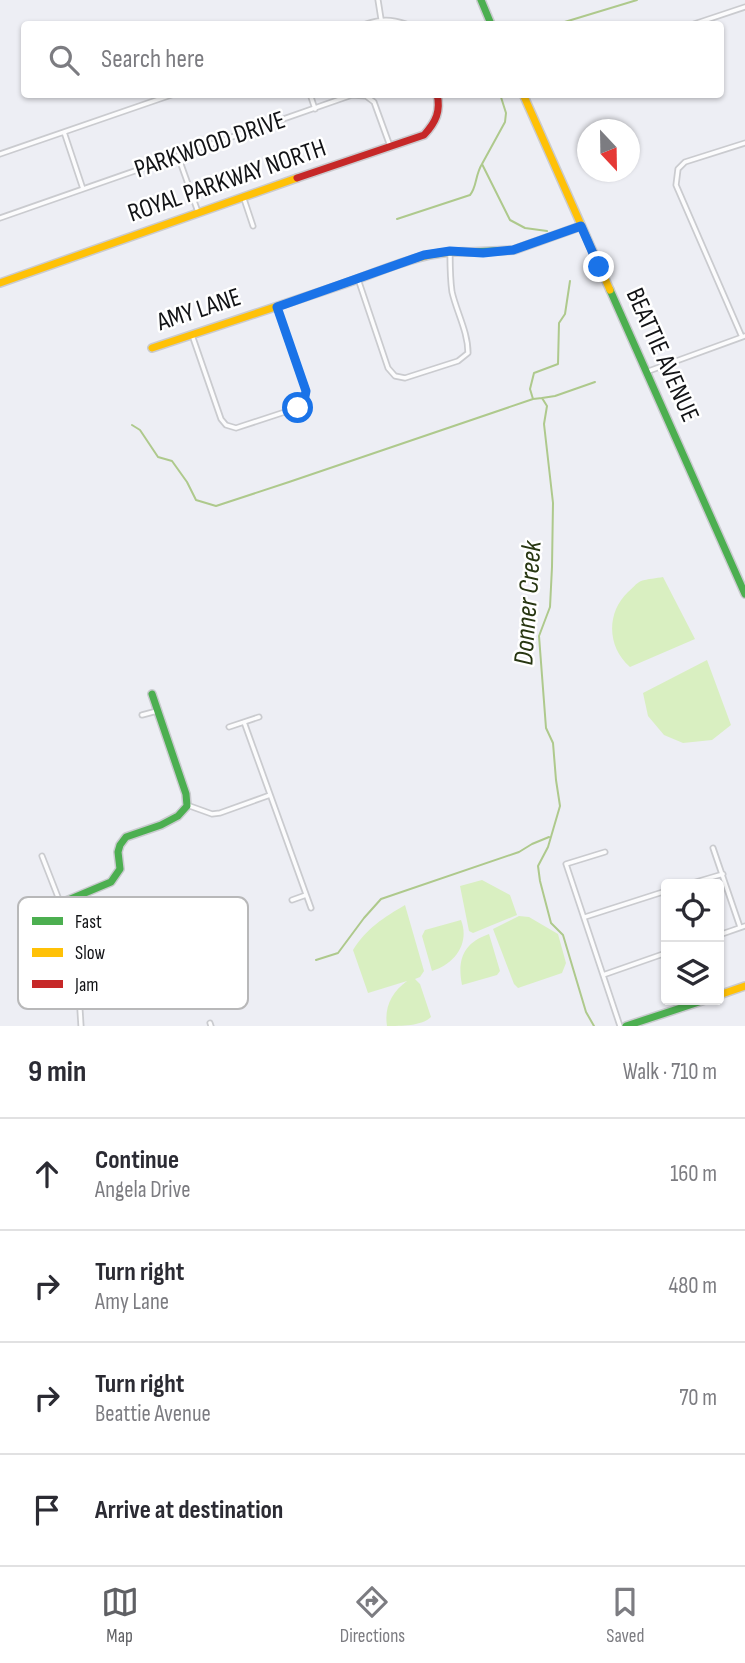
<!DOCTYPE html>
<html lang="en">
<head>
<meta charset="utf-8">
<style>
	:root { --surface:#fff; --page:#f7f7f7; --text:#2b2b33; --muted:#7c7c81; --line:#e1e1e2; --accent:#5f6064 }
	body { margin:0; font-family:"Sofia Sans Condensed",sans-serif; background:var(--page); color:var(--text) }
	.controls { position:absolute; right:21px; bottom:21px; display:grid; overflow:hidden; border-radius:7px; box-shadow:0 2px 5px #0004 }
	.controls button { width:63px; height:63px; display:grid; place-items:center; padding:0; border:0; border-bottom:2px solid var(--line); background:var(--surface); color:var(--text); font:35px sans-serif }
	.compass { position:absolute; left:577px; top:119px; width:63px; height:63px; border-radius:50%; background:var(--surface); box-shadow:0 2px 5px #0004; rotate:158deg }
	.stop { position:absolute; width:21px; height:21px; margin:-16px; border:5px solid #1a73e8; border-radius:50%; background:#fff }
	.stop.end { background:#1a73e8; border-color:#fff; box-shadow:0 2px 7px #0008 }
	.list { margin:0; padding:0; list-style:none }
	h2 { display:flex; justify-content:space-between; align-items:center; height:91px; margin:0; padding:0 28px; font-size:30px }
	h2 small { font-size:23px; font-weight:400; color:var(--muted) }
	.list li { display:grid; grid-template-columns:46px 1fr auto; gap:21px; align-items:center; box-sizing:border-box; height:112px; padding:0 28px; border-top:2px solid var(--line) }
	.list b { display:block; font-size:26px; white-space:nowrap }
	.list p { margin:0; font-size:23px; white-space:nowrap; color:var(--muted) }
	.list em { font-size:23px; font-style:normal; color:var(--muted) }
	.icon { flex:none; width:38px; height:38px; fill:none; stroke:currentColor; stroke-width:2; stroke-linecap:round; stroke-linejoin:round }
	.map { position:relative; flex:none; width:745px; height:1026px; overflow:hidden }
	.search { position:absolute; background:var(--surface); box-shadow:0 2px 5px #0004; left:21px; right:21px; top:21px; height:77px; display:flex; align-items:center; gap:18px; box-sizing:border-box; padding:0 24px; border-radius:7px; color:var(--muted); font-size:26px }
	.sheet { height:539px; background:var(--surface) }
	nav { display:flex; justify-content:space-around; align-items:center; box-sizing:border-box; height:98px; border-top:2px solid var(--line); background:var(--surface); font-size:19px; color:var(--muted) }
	nav a { display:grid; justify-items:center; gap:4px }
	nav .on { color:var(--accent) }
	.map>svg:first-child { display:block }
</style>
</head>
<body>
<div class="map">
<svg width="745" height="1026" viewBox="0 0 745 1026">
	<rect width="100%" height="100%" fill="#edeef4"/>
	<path fill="#d9efc1" d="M663,577l32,62 -65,28c-23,-20 -24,-54 -2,-75 4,-3 8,-9 13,-11 6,-2 16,-3 22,-4z
		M707,660l24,65 -19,15 -29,3 -19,-8 -16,-19 -5,-23z
		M482,880l28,15 7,20 -44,18 -4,-2 -9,-45z
		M405,905l19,66 -4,6 -5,2 5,5 11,33c-9,9 -30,9 -44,9 -3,-19 5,-34 20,-45l-39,12 -15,-43c14,-22 30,-32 52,-45z
		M519,916l10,1 29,17 8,29 -4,10 -44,15 -4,-4 -21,-55z
		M461,920c9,23 -6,44 -29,51l-10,-35 3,-6z
		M489,934l11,37 -3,4 -35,10c-5,-25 1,-42 27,-51z"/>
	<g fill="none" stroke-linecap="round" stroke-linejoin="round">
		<path stroke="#aec98c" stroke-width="2" d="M558,24l79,-24
			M500,94l6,19 -1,9 -23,42 28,56 15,8 22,3
			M397,219l73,-24c7,-8 5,-20 12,-31
			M570,281l-5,33 -6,9 -1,41 -24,9 -4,16 3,10 9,-1 5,8 -3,18 9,79 -1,64 -2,40 -11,29 7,92 7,15 3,37 4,26 -12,41 -10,19 2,15 11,42 12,12 23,77 8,14
			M542,398l13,-2 40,-14
			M132,425l8,5 18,27 14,4 15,21 9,18 20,6 73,-24 244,-83
			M316,960l22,-7 26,-35 17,-19 138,-47 13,-8 17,-7"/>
		<g stroke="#cacbcf" stroke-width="7">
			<path id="street" d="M378,0l3,19
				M366,24c15,-5 25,-5 40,0
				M694,24l51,-17
				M310,94l5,15
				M64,132l19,57
				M0,154l174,-60
				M178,156l20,56
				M243,196l10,30
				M0,218l352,-123 14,1 8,6 16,44
				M358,279l30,89 7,8 10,2 53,-17 10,-8c0,-21 -11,-40 -16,-61 -2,-14 -2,-27 -2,-41
				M192,335l29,84 5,6 10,3 61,-20 7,-7 2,-10 -29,-84
				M742,337l-66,-152 2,-16 7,-7 60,-19
				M646,372l99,-36
				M142,715l15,-4
				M244,722l67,186
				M229,727l30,-10
				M187,805l25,9 8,-1 50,-18
				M713,848l27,79
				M605,852l-39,12 54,162
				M42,856l39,100 5,23 -6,31 1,16
				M689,884l34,-10
				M292,900l14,-5
				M585,917l81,-26
				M719,935l26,-9
				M603,975l63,-22
				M210,1023l1,3"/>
		</g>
		<g stroke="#cacbcf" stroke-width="10">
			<path id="fast" d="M481,0l10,24
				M469,252l45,-2 67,-24
				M610,290l135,304
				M61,903l50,-21 9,-13 -2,-17 2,-7 6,-8 35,-12 17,-9 9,-10 -1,-12 -34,-100
				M626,1026l79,-26"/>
		</g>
		<g stroke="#cacbcf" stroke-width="10">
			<path id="slow" d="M523,94l87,196
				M0,283l297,-105
				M152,348c63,-21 126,-42 189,-63 44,-15 81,-35 128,-33
				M719,995l26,-9"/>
		</g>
		<g stroke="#cacbcf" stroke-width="10">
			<path id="jam" d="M297,178l127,-43c12,-13 17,-24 13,-41"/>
		</g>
		<use href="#street" stroke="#fcfcfd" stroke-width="3.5"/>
		<use href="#fast" stroke="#4caf50" stroke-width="7"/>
		<use href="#slow" stroke="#ffc107" stroke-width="7"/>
		<use href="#jam" stroke="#c62828" stroke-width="7"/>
	</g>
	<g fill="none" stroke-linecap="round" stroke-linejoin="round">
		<path stroke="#1a73e8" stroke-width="9" d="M298,408l6,-7 2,-10 -29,-84 147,-52 26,-4 33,2 30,-3 68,-24 18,41"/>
	</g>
	<g text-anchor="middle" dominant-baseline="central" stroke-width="5" stroke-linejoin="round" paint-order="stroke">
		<g font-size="26" fill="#121316" stroke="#fff">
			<text transform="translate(210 145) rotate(-19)">PARKWOOD DRIVE</text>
			<text transform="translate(227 181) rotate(-19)">ROYAL PARKWAY NORTH</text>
			<text transform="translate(199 310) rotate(-18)">AMY LANE</text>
			<text transform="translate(662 355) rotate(66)">BEATTIE AVENUE</text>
		</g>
		<g font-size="28" font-style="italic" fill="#273611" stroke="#fff">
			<text transform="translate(528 603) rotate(-86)">Donner Creek</text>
		</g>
	</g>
	<rect x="18" y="897" width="230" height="112" rx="10" fill="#fff" stroke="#b8b8b9" stroke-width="2"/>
	<rect x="32" y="917" width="31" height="8" fill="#4caf50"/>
	<rect x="32" y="948" width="31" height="9" fill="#ffc107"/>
	<rect x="32" y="980" width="31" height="8" fill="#c62828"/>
	<g font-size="19" fill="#121316">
		<text x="75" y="928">Fast</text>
		<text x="75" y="959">Slow</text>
		<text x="75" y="991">Jam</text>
	</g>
</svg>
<div class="controls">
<button><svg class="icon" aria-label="locate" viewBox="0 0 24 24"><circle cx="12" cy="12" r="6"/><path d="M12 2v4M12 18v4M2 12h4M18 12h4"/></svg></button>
<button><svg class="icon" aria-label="layers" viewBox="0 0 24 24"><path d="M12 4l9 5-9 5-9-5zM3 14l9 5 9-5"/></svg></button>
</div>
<svg class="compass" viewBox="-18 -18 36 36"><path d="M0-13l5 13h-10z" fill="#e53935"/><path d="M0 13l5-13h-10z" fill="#7c7c81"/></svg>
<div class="stop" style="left:298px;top:408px"></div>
<div class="stop end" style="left:599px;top:267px"></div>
<div class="search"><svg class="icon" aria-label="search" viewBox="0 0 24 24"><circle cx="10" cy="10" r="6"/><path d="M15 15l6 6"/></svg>Search here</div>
</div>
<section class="sheet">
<h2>9 min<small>Walk · 710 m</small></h2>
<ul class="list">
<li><svg class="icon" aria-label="ahead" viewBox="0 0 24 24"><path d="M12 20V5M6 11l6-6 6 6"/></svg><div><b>Continue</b><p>Angela Drive</p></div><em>160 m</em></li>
<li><svg class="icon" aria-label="right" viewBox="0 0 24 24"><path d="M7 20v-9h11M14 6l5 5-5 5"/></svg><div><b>Turn right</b><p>Amy Lane</p></div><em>480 m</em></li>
<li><svg class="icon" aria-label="right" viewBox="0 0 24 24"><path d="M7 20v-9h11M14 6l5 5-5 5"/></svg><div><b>Turn right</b><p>Beattie Avenue</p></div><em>70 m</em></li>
<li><svg class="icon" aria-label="arrive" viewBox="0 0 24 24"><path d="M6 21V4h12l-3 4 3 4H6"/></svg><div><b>Arrive at destination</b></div></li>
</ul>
</section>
<nav>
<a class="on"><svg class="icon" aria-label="map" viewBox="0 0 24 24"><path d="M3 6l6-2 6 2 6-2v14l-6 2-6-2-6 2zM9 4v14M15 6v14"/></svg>Map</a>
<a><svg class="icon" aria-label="directions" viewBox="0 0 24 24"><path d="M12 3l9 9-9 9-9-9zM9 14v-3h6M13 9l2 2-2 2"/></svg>Directions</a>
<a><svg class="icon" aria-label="saved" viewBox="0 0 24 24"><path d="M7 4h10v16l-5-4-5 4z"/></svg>Saved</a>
</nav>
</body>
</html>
